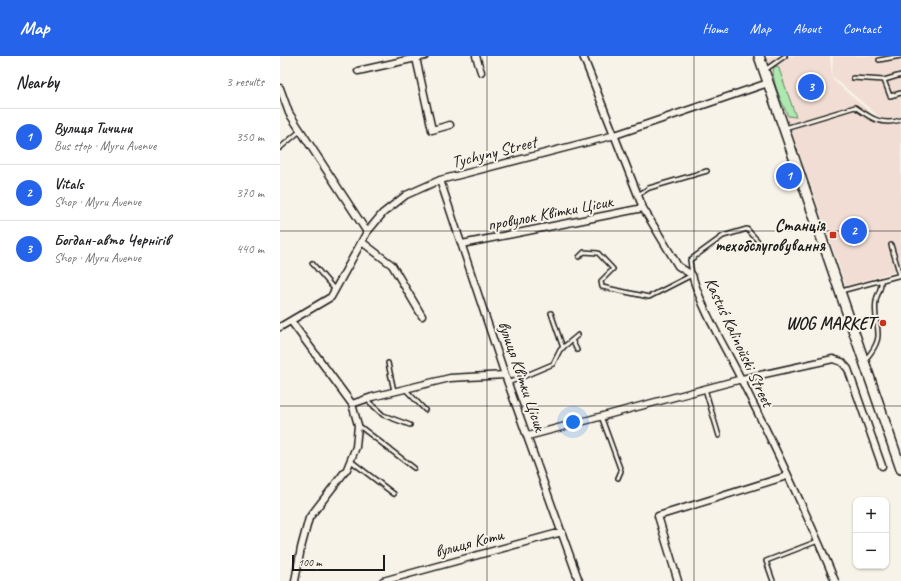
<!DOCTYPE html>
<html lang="en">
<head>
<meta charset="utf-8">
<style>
	:root { --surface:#fff; --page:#f2f2f2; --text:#202124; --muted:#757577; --line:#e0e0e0; --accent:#2563eb }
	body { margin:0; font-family:Caveat,sans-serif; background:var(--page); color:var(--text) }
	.controls { position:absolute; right:12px; bottom:12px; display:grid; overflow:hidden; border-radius:8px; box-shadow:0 1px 3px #0004 }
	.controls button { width:36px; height:36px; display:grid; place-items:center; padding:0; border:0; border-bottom:1px solid var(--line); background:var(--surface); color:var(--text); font:20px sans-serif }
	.scale { position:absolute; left:12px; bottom:10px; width:93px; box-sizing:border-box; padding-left:4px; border:2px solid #1c1c1c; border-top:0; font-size:11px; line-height:14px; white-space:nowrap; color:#1c1c1c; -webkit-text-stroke:3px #f7f3e8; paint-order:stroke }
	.you { position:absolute; left:293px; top:366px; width:14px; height:14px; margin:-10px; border:3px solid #fff; border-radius:50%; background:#1a73e8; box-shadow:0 0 0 6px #1a73e833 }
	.badge { display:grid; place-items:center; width:26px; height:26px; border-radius:50%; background:var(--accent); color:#fff; font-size:13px; font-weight:700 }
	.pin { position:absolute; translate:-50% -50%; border:2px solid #fff; box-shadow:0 1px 4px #0006 }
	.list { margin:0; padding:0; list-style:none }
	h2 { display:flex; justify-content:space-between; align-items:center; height:52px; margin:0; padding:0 16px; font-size:17px }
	h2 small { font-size:13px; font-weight:400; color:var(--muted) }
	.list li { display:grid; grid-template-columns:26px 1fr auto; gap:12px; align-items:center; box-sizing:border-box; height:56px; padding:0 16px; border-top:1px solid var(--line) }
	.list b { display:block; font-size:15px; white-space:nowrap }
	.list p { margin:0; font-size:13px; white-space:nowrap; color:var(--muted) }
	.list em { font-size:13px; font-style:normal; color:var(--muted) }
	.map { position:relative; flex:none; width:621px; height:525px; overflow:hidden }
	header { display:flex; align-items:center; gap:24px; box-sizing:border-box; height:56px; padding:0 20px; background:var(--accent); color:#fff }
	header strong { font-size:19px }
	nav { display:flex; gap:22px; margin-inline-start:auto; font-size:14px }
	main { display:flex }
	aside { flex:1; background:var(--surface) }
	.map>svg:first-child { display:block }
</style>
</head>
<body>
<header>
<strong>Map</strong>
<nav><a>Home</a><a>Map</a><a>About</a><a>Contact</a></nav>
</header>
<main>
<aside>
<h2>Nearby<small>3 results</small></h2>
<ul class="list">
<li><span class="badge">1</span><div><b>Вулиця Тичини</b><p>Bus stop · Myru Avenue</p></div><em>350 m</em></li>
<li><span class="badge">2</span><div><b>Vitals</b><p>Shop · Myru Avenue</p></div><em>370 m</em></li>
<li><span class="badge">3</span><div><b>Богдан-авто Чернігів</b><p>Shop · Myru Avenue</p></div><em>440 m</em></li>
</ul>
</aside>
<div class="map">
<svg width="621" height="525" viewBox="0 0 621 525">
	<rect width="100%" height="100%" fill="#f7f3e8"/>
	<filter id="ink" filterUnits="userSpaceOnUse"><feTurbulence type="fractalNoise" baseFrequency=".025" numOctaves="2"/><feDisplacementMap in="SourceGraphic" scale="8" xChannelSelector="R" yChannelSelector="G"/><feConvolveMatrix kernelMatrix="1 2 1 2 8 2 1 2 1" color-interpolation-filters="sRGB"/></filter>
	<g filter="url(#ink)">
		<path fill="#f1ddd3" d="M492,0h58l2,23 46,40 12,5 11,-2v148l-55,16 -80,-228z
			M553,0h68v61l-17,4 -52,-45z"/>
		<path fill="#ade9af" stroke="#648266" d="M498,10l18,51 -8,-1c-5,-12 -18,-36 -14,-49z"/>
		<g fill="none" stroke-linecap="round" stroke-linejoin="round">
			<g stroke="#1c1c1c" stroke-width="6">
				<path id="lane" d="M599,4l22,-4
					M485,14l20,-14
					M621,19l-17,5 6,16 11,-3
					M573,22l31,2
					M505,72l70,-21c16,11 26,19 46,13
					M0,92l20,-17
					M358,139l11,-7 58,-17
					M611,189l9,30
					M299,201l5,-5 14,1 15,16 -12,12 1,6 47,10 43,-22 -2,-15 33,-24 24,-7 11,12
					M32,207l23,27
					M561,235l60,-16
					M271,257l12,35
					M292,284l5,10
					M585,304c24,-27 7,-32 11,-59 1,-9 6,-9 5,-21
					M108,307l6,28
					M228,327l45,-19 7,-14 18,-15
					M125,333l20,21
					M425,333l14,47
					M86,343l17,16 27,10
					M321,360l20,55 -3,7
					M78,369l56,43
					M71,405l43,33
					M493,525l-7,-20 52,-20"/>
			</g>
			<g stroke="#1c1c1c" stroke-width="9">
				<path id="street" d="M196,0l5,16
					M303,0l60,152 35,58 14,9c11,37 32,70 49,104 33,66 66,134 94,202
					M136,2l16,72 18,-5
					M78,15l67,-15
					M0,32l9,25 78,119
					M160,124l65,195 74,206
					M82,186l30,23 30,51
					M182,188l181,-36
					M11,265l61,83 20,-7 78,-19 55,-3
					M0,271l51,-30 36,-65 16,-19 23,-18 34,-15 175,-45 153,-52
					M248,380l214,-57 91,-20 9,3 6,7 34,97
					M15,525l6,-33 8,-30 38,-49 9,-22 2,-22 -6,-21
					M103,525l179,-49
					M398,525l-20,-65 129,-40"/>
			</g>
			<g stroke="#1c1c1c" stroke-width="12">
				<path id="primary" d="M479,0l142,413"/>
			</g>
			<use href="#lane" stroke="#f7f3e8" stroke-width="3"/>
			<use href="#street" stroke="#f7f3e8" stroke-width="6"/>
			<use href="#primary" stroke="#f7f3e8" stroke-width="9"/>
		</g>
	</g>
	<path fill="none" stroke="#1c1c1c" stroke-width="1" stroke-opacity="0.55" d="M207,0v525M414,0v525M0,175h621M0,350h621"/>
	<g fill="#c8321e" stroke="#f7f3e8" stroke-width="1.5">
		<rect x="549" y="175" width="8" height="8" rx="2"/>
		<circle cx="603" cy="267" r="4"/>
	</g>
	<g text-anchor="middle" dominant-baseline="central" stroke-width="4" stroke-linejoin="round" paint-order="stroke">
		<g font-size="17" fill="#1c1c1c" stroke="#f7f3e8">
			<text transform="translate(214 96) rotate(-14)">Tychyny Street</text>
			<text transform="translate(270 157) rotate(-11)">провулок Квітки Цісик</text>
			<text transform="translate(459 286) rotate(65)">Kastuś Kalinoŭski Street</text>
			<text transform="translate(242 320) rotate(71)">вулиця Квітки Цісик</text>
			<text transform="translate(189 487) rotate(-15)">вулиця Коти</text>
		</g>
		<g font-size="17" font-weight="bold" fill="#1c1c1c" stroke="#f7f3e8" text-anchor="end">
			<text x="545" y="169">Станція<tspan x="545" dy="20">техобслуговування</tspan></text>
			<text x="595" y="267">WOG MARKET</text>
		</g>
	</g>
</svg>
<div class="controls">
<button>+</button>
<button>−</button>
</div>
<div class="scale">100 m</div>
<div class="you"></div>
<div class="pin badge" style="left:509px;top:120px">1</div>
<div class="pin badge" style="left:574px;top:175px">2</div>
<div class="pin badge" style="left:531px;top:31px">3</div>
</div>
</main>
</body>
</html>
